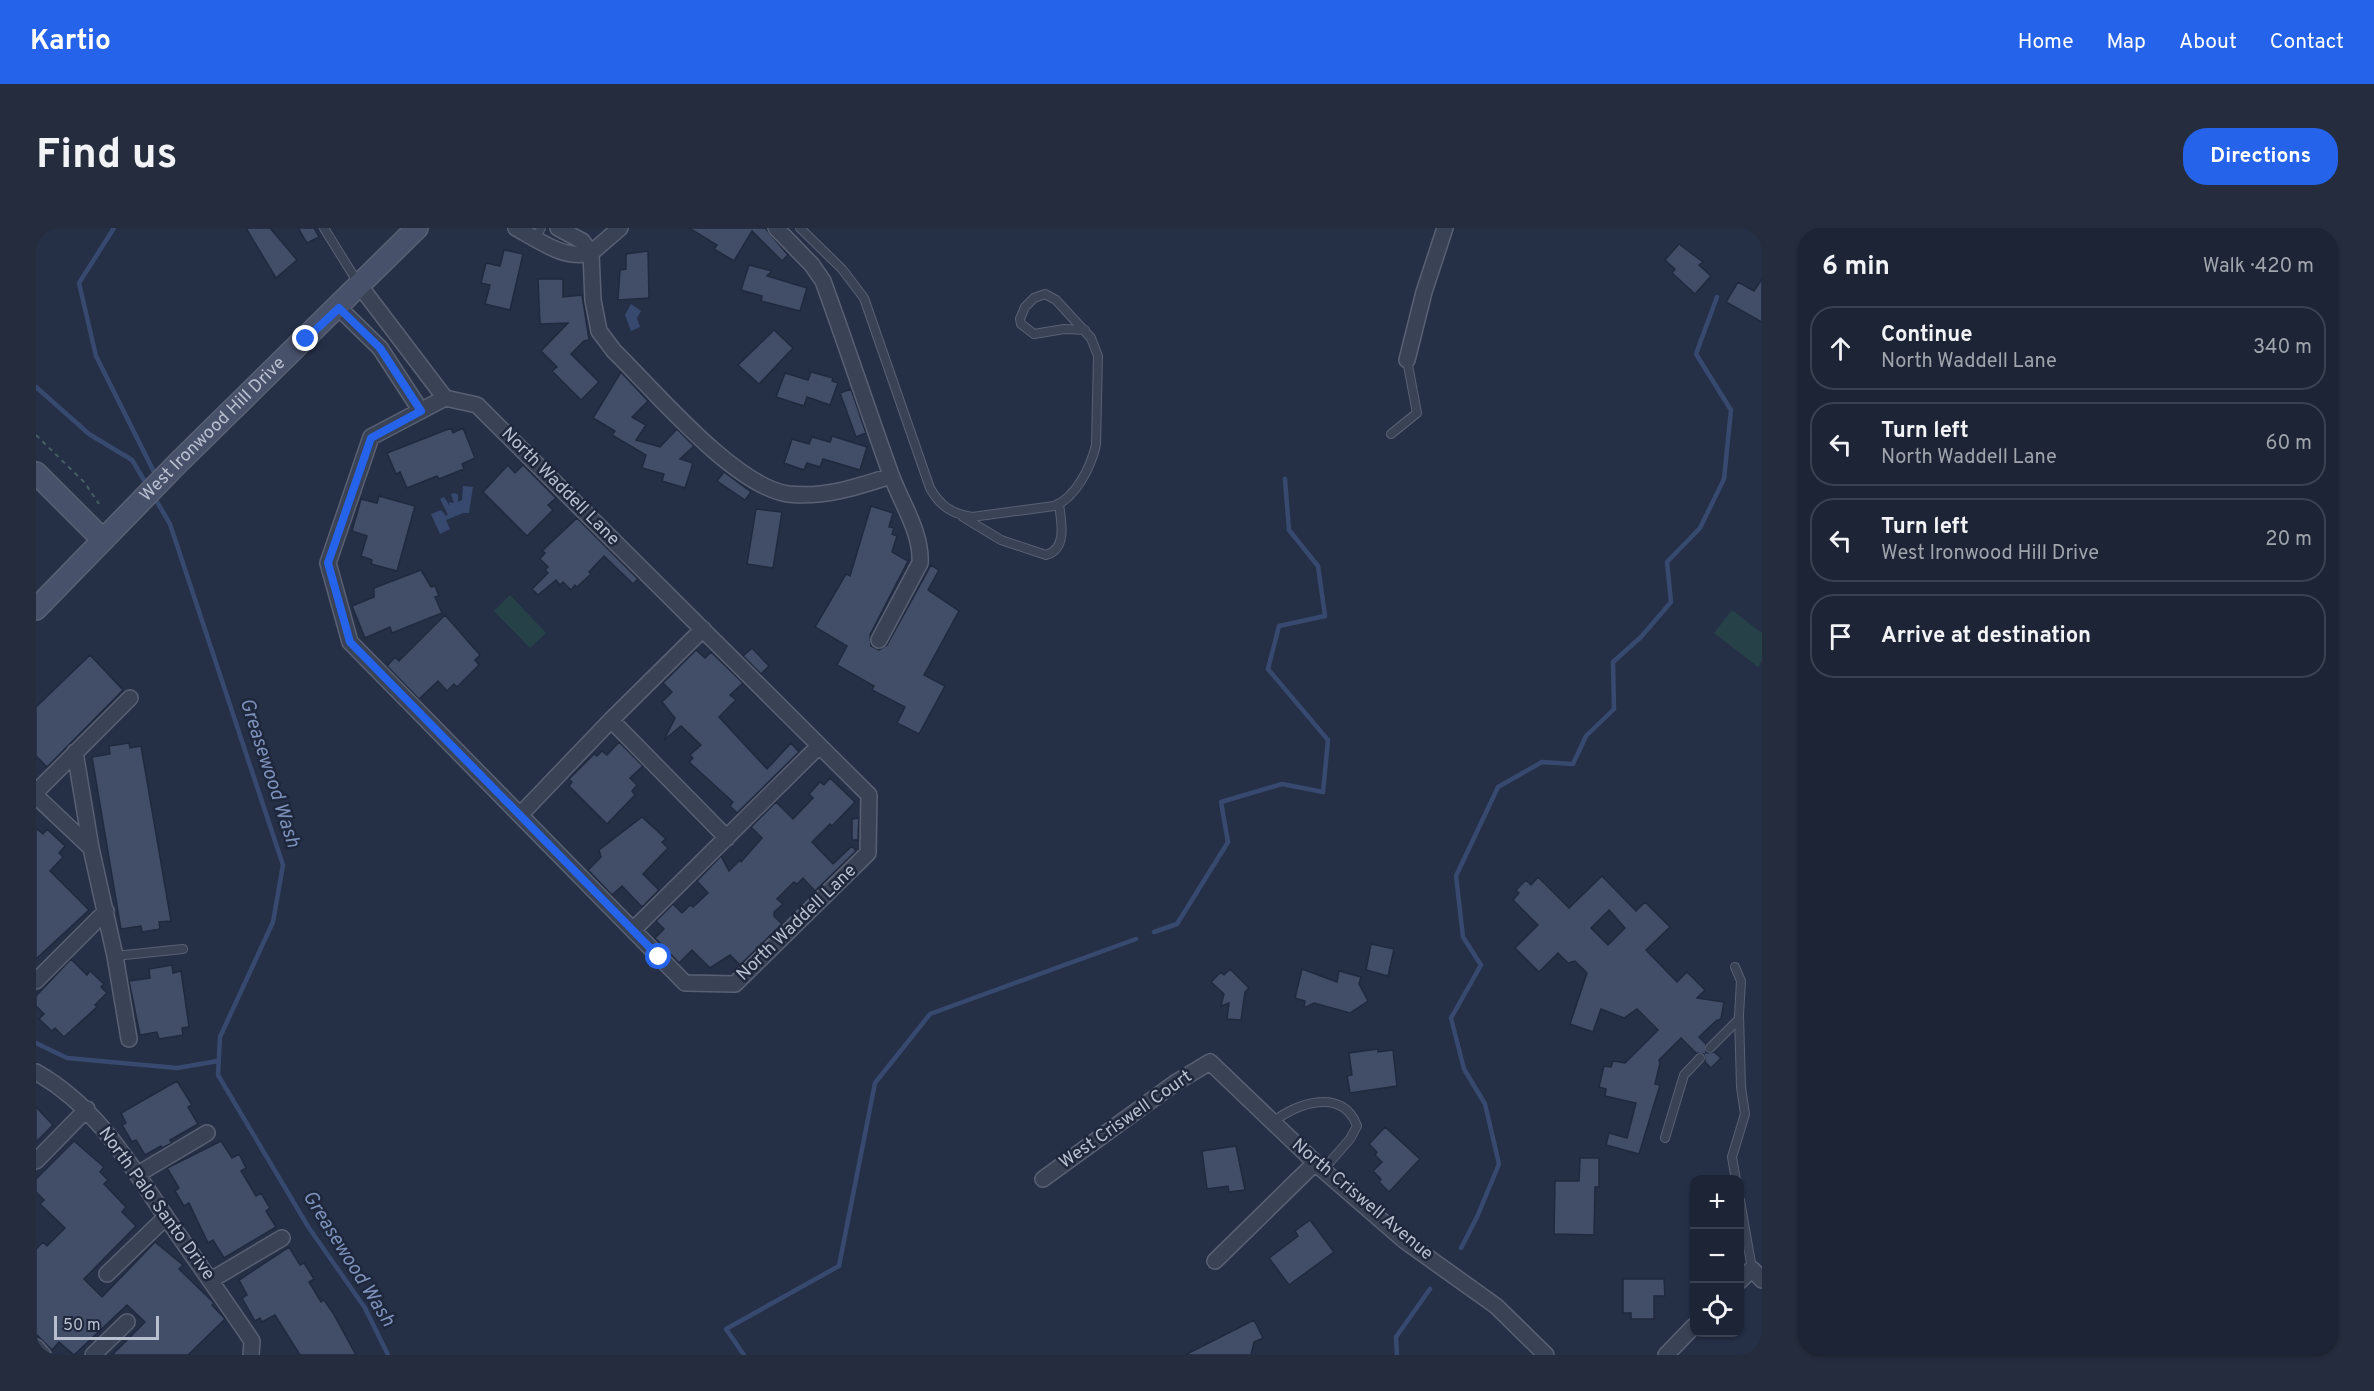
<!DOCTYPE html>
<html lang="en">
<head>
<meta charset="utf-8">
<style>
	:root { --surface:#1c2435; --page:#252c3d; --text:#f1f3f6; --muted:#a0a4ad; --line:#3a4150; --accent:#2563eb }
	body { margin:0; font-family:Overpass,sans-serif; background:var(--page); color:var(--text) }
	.controls { position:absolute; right:18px; bottom:18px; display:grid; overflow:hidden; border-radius:12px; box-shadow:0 2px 4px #0004 }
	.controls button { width:54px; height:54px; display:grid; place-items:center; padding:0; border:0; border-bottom:2px solid var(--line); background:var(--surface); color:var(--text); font:30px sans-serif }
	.scale { position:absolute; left:18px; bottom:15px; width:105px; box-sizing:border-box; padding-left:6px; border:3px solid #b8bfcf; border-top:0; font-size:16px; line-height:21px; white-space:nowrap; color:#b8bfcf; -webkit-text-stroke:4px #1e273c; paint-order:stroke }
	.stop { position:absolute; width:18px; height:18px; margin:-14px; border:4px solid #2563eb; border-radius:50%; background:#fff }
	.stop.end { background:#2563eb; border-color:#fff; box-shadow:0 2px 6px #0008 }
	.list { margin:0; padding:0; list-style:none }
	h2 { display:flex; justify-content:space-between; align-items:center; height:78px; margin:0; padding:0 24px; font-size:26px }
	h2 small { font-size:20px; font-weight:400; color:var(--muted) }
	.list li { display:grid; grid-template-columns:39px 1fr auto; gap:18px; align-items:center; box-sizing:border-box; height:84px; margin:0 12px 12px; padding:0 12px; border:2px solid var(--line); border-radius:24px }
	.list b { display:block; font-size:22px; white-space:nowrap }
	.list p { margin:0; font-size:20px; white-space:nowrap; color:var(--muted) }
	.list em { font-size:20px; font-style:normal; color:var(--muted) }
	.icon { flex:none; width:33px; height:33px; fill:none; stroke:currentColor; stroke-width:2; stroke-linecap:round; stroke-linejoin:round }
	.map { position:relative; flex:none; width:1726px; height:1127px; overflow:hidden; border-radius:24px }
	header { display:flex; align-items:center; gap:36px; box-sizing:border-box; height:84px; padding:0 30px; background:var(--accent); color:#fff }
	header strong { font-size:28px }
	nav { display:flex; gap:33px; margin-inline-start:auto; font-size:21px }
	.intro { display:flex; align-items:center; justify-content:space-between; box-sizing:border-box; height:144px; padding:0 36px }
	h1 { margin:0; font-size:42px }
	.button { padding:15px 27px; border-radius:24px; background:var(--accent); color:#fff; font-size:21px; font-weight:700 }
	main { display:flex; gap:36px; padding:0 36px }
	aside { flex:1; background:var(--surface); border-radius:24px; box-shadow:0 2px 4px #0004 }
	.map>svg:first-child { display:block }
</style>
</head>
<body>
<header>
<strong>Kartio</strong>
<nav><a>Home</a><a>Map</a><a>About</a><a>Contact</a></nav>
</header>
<div class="intro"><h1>Find us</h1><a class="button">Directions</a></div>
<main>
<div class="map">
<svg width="1726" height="1127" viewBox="0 0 1726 1127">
	<rect width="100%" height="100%" fill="#253047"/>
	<path fill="#274148" d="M474,367l36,38 -16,15 -36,-37z
		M1696,382l30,23v28l-4,6 -44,-34z"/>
	<path fill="#37496f" d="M595,76l10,7 -4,7 3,9 -9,4 -6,-16z
		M427,258l10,1 -4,26h-6l-17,7 4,9 -10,5 -9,-20 10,-4 5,6 2,-1 -8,-16 4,-2 6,9 -1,-4 5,1 -3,-9 4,-1 3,2v7l4,-2z"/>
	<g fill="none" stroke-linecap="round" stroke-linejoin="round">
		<path stroke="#37496f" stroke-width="4.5" d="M78,0l-35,55 17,73 61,122
			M0,159l53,47 43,26 15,25
			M117,267l17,29 113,341 -10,57 -53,115 -2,38 91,153 56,80 23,47
			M1118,704l23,-8 51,-82 -7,-40 61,-18 41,8 5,-52 -60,-71 11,-43 46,-10 -7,-50 -29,-36 -4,-51
			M0,815l31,15 110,10 41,-7
			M1425,1020l16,-31 22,-53 -14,-60 -21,-35 -13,-51 30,-53 -18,-28 -7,-61 42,-89 44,-25 31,2 13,-28 28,-27 -1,-47 28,-25 30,-35 -4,-40 33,-34 24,-49 7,-69 -35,-56 21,-57
			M708,1127l-18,-26 113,-63 36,-183 55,-69 206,-75
			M1361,1127l-1,-18 34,-48"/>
	</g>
	<path fill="#424d67" stroke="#20293e" stroke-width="1.5" fill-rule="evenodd" d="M210,0h24l27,32 -21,18z
		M262,0h16l5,9 -12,6z
		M653,0h76l23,27 -6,6 -30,-30 -18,30 -20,-12 3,-4z
		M1643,16l24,18 -4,3 12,11 -16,18 -23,-21 3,-4 -10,-9z
		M468,22l19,4 -13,56 -25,-6 5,-19 -9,-2 5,-20 14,3z
		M612,23l1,47 -31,2 2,-30 6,-1v-15z
		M713,37l23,6 -5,5 40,12 -7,23 -39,-10 1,-5 -21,-6z
		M502,51h25v18l19,-2 7,45 -5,1 -13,13 28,28 -18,18 -29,-29 5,-4 -16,-16 27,-28 -28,1z
		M1726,51v43l-36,-20 12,-20 16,9z
		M738,102l19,18 -34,36 -21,-19z
		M585,144l27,29 -16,16 14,8 -10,15 24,7 17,-18 17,17 -14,13 13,4 -8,25 -23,-7 2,-7 -22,-6 4,-13 -34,-20 3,-4 -22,-13z
		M775,144l22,6 -1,3 6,2 -8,22 -23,-8 -3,9 -28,-9 9,-24 23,7z
		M815,161l15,44 -10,4 -16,-44z
		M415,200l2,5 10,-5 12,30 -13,6 2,5 -25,10 -2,-3 -30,12 -7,-16 -4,2 -9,-21z
		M796,208l35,11 -7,23 -37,-11 -3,8 -13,-4 -3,7 -20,-7 8,-24 17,5 3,-7 18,5z
		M472,237l7,8 8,-8 33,33 -8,7 5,5 -26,26 -44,-44z
		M688,244l27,20 -6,8 -28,-19z
		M343,268l36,10 -18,65 -26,-7 1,-4 -11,-4 6,-20 -15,-5 9,-32 16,4z
		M835,278l22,7 -4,14 5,1 -2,6 5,2 -5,16 16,9 -38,74 1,11 8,4 8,-5 44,-80 8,5 -11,20 31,21 -35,64 21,11 -26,48 -22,-11 8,-16 -33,-17 2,-4 -37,-21 10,-19 -32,-19 31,-53 4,2z
		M720,281l26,3 -9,56 -26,-4z
		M541,290l61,61 -5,5 -29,-28 -15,16 2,2 -14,13 -2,-2 -4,5 -8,-8 -3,3 -4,-5 -18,15 -6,-6 16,-16 -3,-3 3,-3 -8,-8 5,-6 -3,-2z
		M385,342l10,17 4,-1 4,10 -4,1 7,16 -50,20 -2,-6 -25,11 -13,-32 22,-9v-9z
		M409,387l35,40 -5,5 4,5 -22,22 -3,-3 -7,7 -9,-10 -19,18 -32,-33 8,-9 4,4z
		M716,420l17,18 -8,8 -18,-18z
		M660,422l9,8 6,-6 32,31 -13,12 6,5 -17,17 48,52 24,-26 8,9 -62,61 -7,-7 3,-4 -44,-40 4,-4 -3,-3 11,-10 -20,-19 -17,14 11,-22 -13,-16 10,-10 -9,-9z
		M54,427l33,35 -76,77 -11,-11v-49z
		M583,514l24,24 -13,12 7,7 -5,6 3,4 -28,29 -38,-38 3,-4 -3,-3 25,-25 3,2 5,-5 5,4z
		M93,515l1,5 11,-2 30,175 -12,1 1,7 -18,3 -1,-6 -20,3 -29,-172 18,-3 -1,-8z
		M794,550l25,24 -23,24 -2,-2 -18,18 21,22 19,-18 4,5 -41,40 -12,-13 -6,6 -3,-2 -17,17 6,5 -9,8v4l8,8 -42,41 -10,-10 -20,13 -18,-18 -13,13 -24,-25 9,-9 -8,-8 17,-17 9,9 8,-8 3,2 15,-14 -11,-12 24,-25 8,15 11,-11 1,2 21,-24 -11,-11 25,-25 17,17 20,-21 -4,-4 11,-12 4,3z
		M606,589l24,22 -4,3 6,6 -25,26 16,16 -17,17 -20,-21 -10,9 -24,-25 13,-13 -2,-7z
		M823,590l-1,22h-6v-21z
		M0,600l7,6 4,-5 18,17 -6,7 4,4 -13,14 39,39 -53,49z
		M1566,648l34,35 9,-9 25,25 -24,23 31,32 10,-10 18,18 -8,8 27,4 -3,17 -5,2 -17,16 7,7v9l8,-1 7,6 -10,10 -6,-6 -1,-8 -8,-1 -15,-15 -22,22 1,3 -5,21 5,1 -21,69 -33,-9 3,-12 18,5 9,-35 -31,-7 1,-7 -7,-2 5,-21 7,1 2,-6 12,2 33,-33 -21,-21 -13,9 -23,-9 -8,23 -23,-8 17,-51 -12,-12 -7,2 -10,-10 -19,19 -24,-24 23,-23 -25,-25 6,-7 -3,-3 10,-10 5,5 7,-8 31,31zM1573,682l16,18 -17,17 -17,-17z
		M1335,716l23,5 -6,27 -22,-6z
		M35,731l16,16 3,-4 14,13 -3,3 6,6 -12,12 2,2 -33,30 -9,-9 -3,3 -13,-12 5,-5 -8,-8v-10z
		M136,737l1,8 8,-2 8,56 -7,1 1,7 -24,4 -2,-7 -17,3 -11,-54 21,-3 -1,-9z
		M1194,741l19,19 -4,4 -4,28 -14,-1 2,-16 -8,3 3,-12 -13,-12 10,-10 3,3z
		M1266,741l35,13 2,-11 22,6 -2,7 9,17 -18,12 -36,-10 -10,5 1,-7 -10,-3z
		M1342,821v3l15,-2 4,36 -47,7 -3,-17 5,-1 -3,-22z
		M141,853l15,24 -4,2 10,17 -28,16 2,3 -10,5 -1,-2 -16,9 -9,-15 -4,2 -10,-17 4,-2 -5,-10z
		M0,879l17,18 -17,17z
		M1349,899l35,32 -31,33 -10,-10 2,-3 -8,-8 9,-9 -7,-7 2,-3 -8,-8z
		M38,913l30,26 -4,5 8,8 -4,4 22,23 -4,5 14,14 -52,53 18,18 53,-55 28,23 -4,4 35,34 -2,2 13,14 -37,36h-76l33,-33 -18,-17 -53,50 -15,-13 -7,8 -16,-16v-85l7,-7 4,4 18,-18 -25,-24 4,-4 -8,-8v-13z
		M185,913l11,17 7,-4 7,14 -5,3 15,25 5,-3 9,15 -4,3 10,16 -52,31 -11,-18 -5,3 -19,-40 -5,3 -9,-15 4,-3 -12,-20z
		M1200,918l9,44 -16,2 -1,-6 -21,3 -5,-38z
		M1544,930h19v29h-4l-1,48 -40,-1 1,-53h24z
		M1274,992l24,32 -45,33 -20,-27 29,-22 -3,-5z
		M253,1019l11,18 4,-2 10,16 -5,3 12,20 3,-2 9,13 23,42h-56l-25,-40 -13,7 -2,-4 -5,3 -13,-23 5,-3 -8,-15z
		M1587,1051h41l1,17h-11v23h-23v-6h-8z
		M1218,1092l9,18 -9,4 -3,13h-66z"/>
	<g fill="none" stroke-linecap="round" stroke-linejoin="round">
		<g stroke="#596073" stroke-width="10">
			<path id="lane" d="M288,0l34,55
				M764,0l42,41 22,29 66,190c10,18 22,26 42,29l82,-11c22,-8 37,-40 42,-61l2,-89 -7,-18 -35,-38 -11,-6 -11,4 -9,9 -5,12 1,5 13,10 30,-5 21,1
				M499,11l6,-11
				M1355,206l26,-21 -10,-53
				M927,289l38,23 45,15c22,-6 15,-34 13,-51
				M79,728l68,-7
				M1699,739l6,14 -2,34 2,72 4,27 -13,43 4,23
				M1674,820l29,-29
				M1237,894c23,-19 70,-35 84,4l-7,13 -27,31
				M1629,910l19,-63 16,-17
				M1704,972l12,69"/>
		</g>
		<g stroke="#596073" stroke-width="18">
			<path id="street" d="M480,0c24,13 48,32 75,25l-9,-12 -24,-13
				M584,0l-29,25 2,47 6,31 15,20c40,39 120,135 174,143 37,4 69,-7 103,-18
				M740,0l36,37 11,16c23,63 44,127 67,191 10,29 32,60 30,91l-41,77
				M324,58l85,112
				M303,80l41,40 41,63
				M1371,132l17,-68 21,-64
				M409,170l32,7 392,390 -1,58 -133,131 -50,-1 -335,-341 -22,-79 43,-126z
				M667,401l-92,91 116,118
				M39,524l16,96
				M0,564l94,-94
				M0,568l55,52 24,108 14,83
				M484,587l91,-95
				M597,702l186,-184
				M0,753l70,-70
				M0,844c60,34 92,89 130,145 28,41 58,82 86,124l-1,14
				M0,933l51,-52
				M102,946l69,-41
				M1007,951l132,-96 35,-21 113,108 82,71 91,65 50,49
				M1179,1033l100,-98
				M71,1046l59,-57
				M175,1052l71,-42
				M1704,1053l12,-12 10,11
				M0,1119l7,8
				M57,1127l34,-33
				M1630,1127l28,-29"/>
		</g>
		<g stroke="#596073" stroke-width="24">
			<g id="secondary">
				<path d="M0,245l67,67"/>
				<path id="s1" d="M0,381l140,-144 241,-237"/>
			</g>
		</g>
		<path stroke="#465e63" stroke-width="2" stroke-dasharray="4.5 4.5" stroke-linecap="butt" d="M0,207l49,48 14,21"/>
		<use href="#lane" stroke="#3a4356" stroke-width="8"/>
		<use href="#street" stroke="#3a4356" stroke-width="15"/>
		<use href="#secondary" stroke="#48516a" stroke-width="21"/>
	</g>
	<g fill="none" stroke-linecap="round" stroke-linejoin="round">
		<path stroke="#2563eb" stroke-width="8" d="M270,111l33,-31 41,40 41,63 -50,27 -43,125 22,79 309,315"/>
	</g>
	<g text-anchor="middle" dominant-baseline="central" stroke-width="5" stroke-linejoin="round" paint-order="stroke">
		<g font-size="18" fill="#b8bfcf" stroke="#1e273c">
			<text stroke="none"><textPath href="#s1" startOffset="252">West Ironwood Hill Drive</textPath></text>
			<text transform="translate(524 259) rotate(45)">North Waddell Lane</text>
			<text transform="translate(761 695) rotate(-44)">North Waddell Lane</text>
			<text transform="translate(1090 892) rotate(-35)">West Criswell Court</text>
			<text transform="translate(1326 972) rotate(40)">North Criswell Avenue</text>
			<text transform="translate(120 976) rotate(54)">North Palo Santo Drive</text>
		</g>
		<g font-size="20" font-style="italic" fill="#7c90b9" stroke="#1e273c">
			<text transform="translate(233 545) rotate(72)">Greasewood Wash</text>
			<text transform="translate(312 1031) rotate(58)">Greasewood Wash</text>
		</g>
	</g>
</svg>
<div class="controls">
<button>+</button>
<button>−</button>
<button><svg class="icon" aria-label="locate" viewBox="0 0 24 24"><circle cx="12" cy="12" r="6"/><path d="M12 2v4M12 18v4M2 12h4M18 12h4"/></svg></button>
</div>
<div class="scale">50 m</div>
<div class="stop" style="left:623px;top:729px"></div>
<div class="stop end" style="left:270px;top:111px"></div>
</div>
<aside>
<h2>6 min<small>Walk · 420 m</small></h2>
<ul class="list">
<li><svg class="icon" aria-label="ahead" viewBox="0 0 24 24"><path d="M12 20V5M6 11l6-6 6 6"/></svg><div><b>Continue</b><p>North Waddell Lane</p></div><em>340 m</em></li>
<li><svg class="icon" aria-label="left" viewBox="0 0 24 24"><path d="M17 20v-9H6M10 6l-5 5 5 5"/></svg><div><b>Turn left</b><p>North Waddell Lane</p></div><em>60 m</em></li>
<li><svg class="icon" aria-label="left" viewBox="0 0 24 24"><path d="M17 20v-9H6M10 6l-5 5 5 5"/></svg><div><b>Turn left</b><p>West Ironwood Hill Drive</p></div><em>20 m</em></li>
<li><svg class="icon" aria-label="arrive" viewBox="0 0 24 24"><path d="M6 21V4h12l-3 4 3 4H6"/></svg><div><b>Arrive at destination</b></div></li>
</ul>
</aside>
</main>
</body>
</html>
